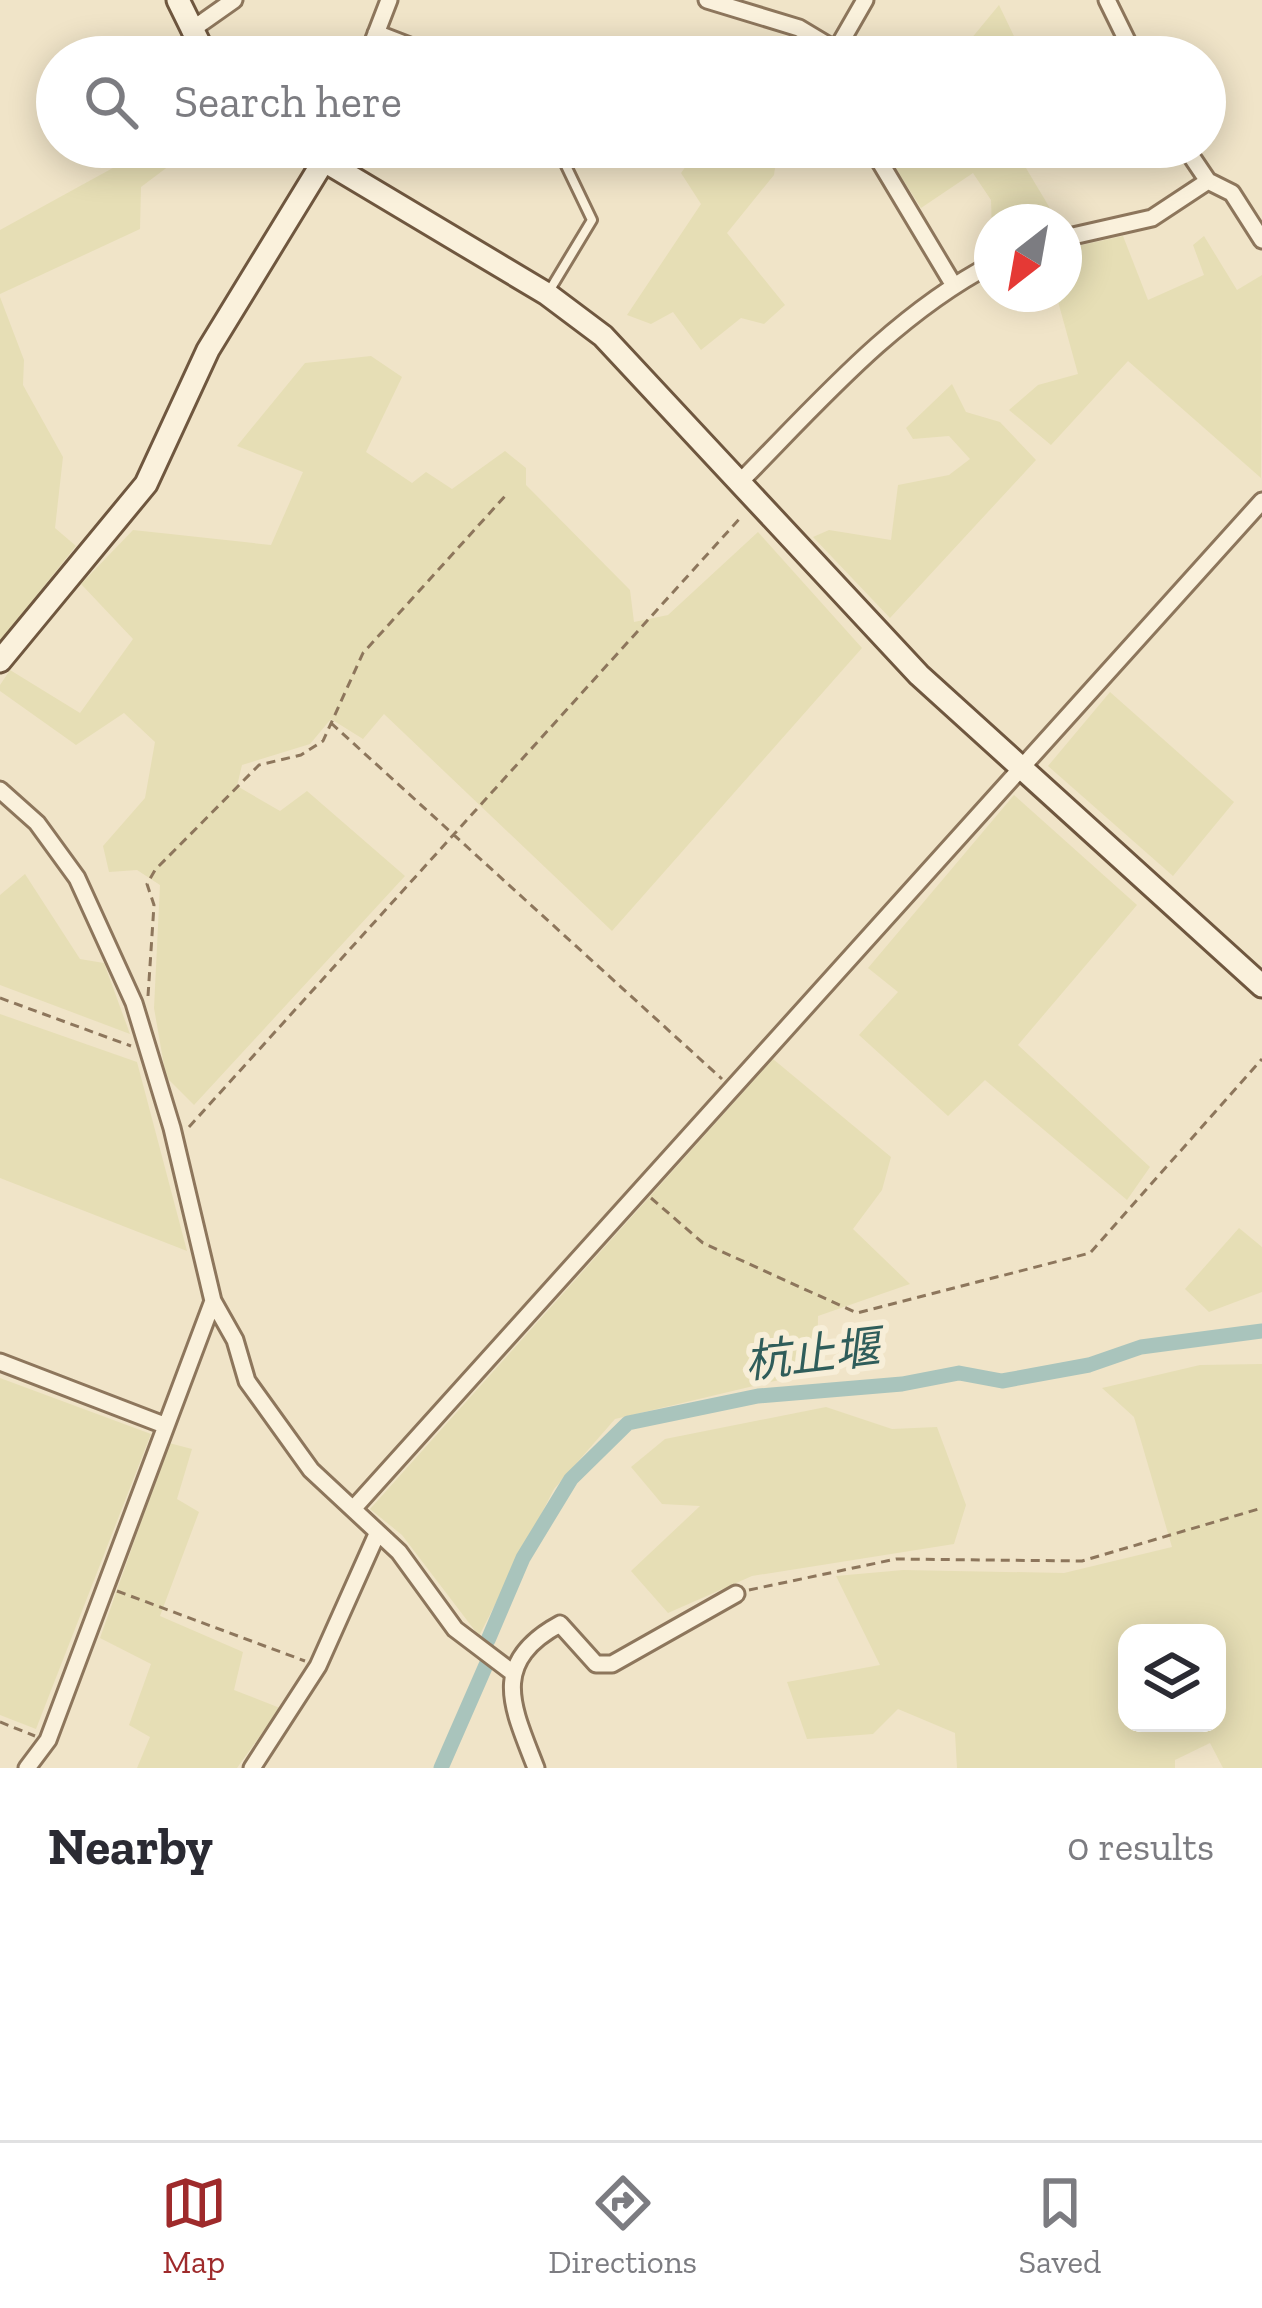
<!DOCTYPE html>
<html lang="en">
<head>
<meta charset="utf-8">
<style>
	:root { --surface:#fff; --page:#f2f2f3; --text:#2b2b33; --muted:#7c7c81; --line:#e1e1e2; --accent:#9e2a2b }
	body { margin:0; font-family:"Zilla Slab","Noto Sans JP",serif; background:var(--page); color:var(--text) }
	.controls { position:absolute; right:36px; bottom:36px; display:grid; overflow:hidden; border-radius:24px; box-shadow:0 6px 30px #0003 }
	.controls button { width:108px; height:108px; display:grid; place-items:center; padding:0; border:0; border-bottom:3px solid var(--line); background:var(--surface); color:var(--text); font:60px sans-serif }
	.compass { position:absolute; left:974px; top:204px; width:108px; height:108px; border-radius:50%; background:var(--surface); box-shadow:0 6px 30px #0003; rotate:211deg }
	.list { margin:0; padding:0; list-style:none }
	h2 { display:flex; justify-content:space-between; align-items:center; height:156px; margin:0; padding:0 48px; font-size:51px }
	h2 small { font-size:39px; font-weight:400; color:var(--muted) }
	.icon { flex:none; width:66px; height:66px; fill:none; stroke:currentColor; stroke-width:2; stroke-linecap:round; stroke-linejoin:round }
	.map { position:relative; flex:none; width:1262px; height:1768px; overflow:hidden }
	.search { position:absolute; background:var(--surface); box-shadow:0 6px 30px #0003; left:36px; right:36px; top:36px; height:132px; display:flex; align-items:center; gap:30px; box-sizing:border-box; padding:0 42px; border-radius:66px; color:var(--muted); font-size:45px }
	.sheet { height:372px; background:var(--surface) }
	nav { display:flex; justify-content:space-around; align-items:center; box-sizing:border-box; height:168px; border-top:3px solid var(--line); background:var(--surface); font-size:33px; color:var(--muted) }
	nav a { display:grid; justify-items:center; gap:6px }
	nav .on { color:var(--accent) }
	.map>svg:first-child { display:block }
</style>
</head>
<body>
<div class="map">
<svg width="1262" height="1768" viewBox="0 0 1262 1768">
	<rect width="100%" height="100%" fill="#f0e4c8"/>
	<path fill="#e6deb5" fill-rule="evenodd" d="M999,5l25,52h-68z
		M151,147h43l-53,40 -1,42 -140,65v-64z
		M700,147h78l-4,28 -47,58 58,72 -21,19 -23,-6 -40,32 -28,-38 -22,12 -24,-9 74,-111 -20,-31z
		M882,147h141l-6,6 34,57 -20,12h-39v12l-1,-34 -18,-27 -52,35z
		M1123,236l25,64 56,-25 -11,-30 11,-9 33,54 25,-15 -1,203 -133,-117 -77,84 -42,-35 29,-25 40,-11 -22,-80h8v-45z
		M0,297l24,63 -1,25 40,72 -8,71 21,18 -76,95z
		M371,356l31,21 -36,75 46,31 14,-11 26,17 53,-38 21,17v17l104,105 4,32 34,-7 90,-83 104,116 -250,283 -228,-217 -21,25 -32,-20 -21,25 -68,21 -5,21 43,25 27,-20 98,85 -211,229 -28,-28 -12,-69 6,-123 -23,-15 -28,2 -6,-26 42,-48 10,-56 -31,-29 -48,32 -76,-54v-6l10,-15 70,43 53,-74 -52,-55 52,-54 138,15 32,-73 -66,-26 68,-83z
		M952,384l14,28 34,10 36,38 -146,158 -77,-81 16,-7 62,10 7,-55 51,-10 21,-16 -21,-23 -36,3 -7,-11z
		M1110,692l124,110 -61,74 -125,-110z
		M1014,795l123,110 -119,140 132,122 -23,33 -142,-120 -37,36 -89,-81 39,-43 -30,-24z
		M25,874l55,85 24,4 26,71 -130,-49v-90z
		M0,1014l137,48 50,189 -187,-73z
		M773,1059l118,98 -9,33 -29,39 57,55 -92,32 -1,55 -202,48 -61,70 -75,147 -77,-101 -32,-26z
		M1239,1228l23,19v45l-53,20 -24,-23z
		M1262,1364v404h-39l-13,-25 -35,17v8h-218l-2,-35 -57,-24 -25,25 -66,5 -20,-57 93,-17 -44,-89 67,-6 161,3 108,-26 -38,-130 -32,-29 98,-23zM1127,1633h90v90h-90z
		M0,1378l151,56 -115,295 -36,-14z
		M826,1407l66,22 45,-2 29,78 -12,39 -202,32 -84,37 -37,-42 69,-65 -38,-2 -31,-37 34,-28z
		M169,1443l23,6 -15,50 22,13 -39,104 83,36 -9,38 46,18 -43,60h-100l13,-31 -21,-12 22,-61 -51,-26z"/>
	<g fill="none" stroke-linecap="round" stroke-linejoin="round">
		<path stroke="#a9c4bc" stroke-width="15" d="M488,1640l35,-82 48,-79 57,-56 130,-27 144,-12 57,-11 43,8 87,-16 52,-18 121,-16
			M441,1768l49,-112"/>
		<g stroke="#8d765c" stroke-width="14">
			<path id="lane" d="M548,293l44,-73 -35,-73"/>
		</g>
		<g stroke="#8d765c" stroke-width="21">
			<path id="street" d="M707,0l92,28 35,21
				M1107,0l28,57
				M190,31l44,-31
				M376,33l62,24
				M834,54l31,-54
				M367,57l22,-57
				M871,147l82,137
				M1185,147l23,34 24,12 30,47
				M1064,238l88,-20 56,-37
				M740,482c77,-78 154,-167 252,-218
				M0,790l37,33 40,55 57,125 38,125 41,173 22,39 12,41 64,89 88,82 56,77 58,44
				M0,1362l164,63
				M353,1509l909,-1008
				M27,1768l21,-28 165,-439
				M252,1768l66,-102 59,-132
				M536,1768c-23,-60 -48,-105 24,-144l36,40h16l124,-70"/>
		</g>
		<g stroke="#6f573f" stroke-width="27">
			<path id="secondary" d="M178,0l28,57
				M301,147l246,147 56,42 316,339 343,311
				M0,661l146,-177 62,-134 115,-188"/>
		</g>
		<path stroke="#8d765c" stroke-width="3" stroke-dasharray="9 6" stroke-linecap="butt" d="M331,723l391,356
			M148,996l6,-91 -7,-21 8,-14 104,-105 42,-10 22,-14 40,-88 143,-158
			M0,998l131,48
			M189,1127l553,-611
			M651,1198l52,45 154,70 233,-60 172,-194
			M749,1590l147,-31 186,2 180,-53
			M117,1591l188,70
			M0,1722l35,14"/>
		<use href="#lane" stroke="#faf1dc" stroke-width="8"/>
		<use href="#street" stroke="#faf1dc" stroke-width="15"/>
		<use href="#secondary" stroke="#faf1dc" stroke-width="21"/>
	</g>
	<g text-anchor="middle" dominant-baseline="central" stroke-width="12" stroke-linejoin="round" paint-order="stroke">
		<g font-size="45" font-style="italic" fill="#2f5d5a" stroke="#f7eed8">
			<text transform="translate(812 1355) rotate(-7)">杭止堰</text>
		</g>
	</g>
</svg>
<div class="controls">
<button><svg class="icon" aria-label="layers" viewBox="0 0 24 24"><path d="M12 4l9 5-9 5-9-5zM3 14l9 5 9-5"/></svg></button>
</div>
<svg class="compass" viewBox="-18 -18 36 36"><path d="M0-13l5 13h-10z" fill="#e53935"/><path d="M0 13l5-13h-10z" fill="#7c7c81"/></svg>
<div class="search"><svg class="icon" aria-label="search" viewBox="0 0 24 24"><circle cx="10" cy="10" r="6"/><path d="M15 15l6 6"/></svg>Search here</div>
</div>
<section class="sheet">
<h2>Nearby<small>0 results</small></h2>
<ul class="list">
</ul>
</section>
<nav>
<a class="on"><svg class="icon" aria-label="map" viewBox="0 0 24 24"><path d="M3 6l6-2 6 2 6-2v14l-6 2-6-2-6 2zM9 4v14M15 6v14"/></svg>Map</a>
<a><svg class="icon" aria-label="directions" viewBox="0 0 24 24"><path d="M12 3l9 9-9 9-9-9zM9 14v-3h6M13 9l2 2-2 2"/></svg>Directions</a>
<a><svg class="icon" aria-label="saved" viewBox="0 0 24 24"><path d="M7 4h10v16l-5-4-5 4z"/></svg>Saved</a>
</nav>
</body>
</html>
